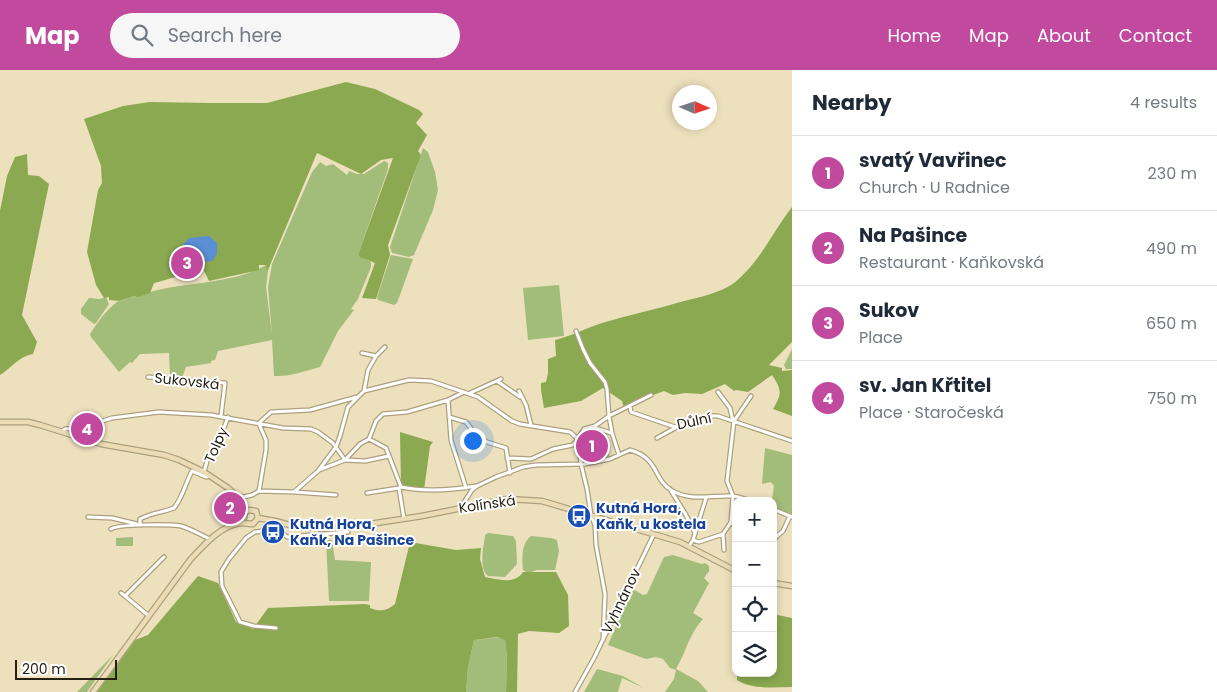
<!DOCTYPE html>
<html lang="en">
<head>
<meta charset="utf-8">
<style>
	:root { --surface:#fff; --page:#f6f6f7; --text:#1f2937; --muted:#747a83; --line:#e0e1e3; --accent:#c24a9e }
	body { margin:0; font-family:Poppins,sans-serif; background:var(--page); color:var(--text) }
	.controls { position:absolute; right:15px; bottom:15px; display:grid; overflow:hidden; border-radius:10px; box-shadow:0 2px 8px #0003 }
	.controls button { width:45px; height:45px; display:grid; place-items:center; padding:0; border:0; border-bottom:1px solid var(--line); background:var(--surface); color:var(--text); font:25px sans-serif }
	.compass { position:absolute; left:672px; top:15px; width:45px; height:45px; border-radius:50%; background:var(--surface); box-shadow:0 2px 8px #0003; rotate:93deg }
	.scale { position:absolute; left:15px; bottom:12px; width:102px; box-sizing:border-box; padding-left:5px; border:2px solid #252013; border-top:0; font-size:14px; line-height:18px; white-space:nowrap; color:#252013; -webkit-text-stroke:4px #fff; paint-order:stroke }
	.you { position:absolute; left:472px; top:370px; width:18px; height:18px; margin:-12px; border:4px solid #fff; border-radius:50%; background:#1a73e8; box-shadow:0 0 0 8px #1a73e833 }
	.badge { display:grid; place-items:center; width:32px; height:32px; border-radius:50%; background:var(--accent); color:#fff; font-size:16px; font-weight:700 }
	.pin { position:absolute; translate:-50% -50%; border:2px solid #fff; box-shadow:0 1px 5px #0006 }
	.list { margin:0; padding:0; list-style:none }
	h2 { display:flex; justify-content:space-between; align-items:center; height:65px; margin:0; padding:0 20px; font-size:21px }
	h2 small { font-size:16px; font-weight:400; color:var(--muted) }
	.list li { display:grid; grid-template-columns:32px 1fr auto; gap:15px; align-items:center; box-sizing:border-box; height:75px; padding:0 20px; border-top:1px solid var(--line) }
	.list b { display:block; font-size:19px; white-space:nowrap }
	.list p { margin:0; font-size:16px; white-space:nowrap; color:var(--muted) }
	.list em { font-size:16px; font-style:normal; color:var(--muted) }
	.icon { flex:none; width:28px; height:28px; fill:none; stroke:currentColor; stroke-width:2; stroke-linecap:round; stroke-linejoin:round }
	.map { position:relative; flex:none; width:792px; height:622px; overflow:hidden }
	header { display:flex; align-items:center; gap:30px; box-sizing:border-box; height:70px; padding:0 25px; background:var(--accent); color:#fff }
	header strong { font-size:24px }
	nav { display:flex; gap:28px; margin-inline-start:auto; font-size:18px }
	.search { width:350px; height:45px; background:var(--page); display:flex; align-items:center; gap:12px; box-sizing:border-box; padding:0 18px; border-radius:28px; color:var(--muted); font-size:19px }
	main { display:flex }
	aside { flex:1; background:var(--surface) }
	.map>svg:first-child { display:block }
</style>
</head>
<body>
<header>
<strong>Map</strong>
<div class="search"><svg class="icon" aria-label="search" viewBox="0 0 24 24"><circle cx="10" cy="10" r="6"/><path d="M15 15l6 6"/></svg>Search here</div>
<nav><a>Home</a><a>Map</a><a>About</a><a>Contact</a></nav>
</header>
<main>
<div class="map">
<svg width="792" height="622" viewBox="0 0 792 622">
	<rect width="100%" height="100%" fill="#ede0bd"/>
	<path fill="#a2bc7a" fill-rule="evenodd" d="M423,78l5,4 7,20 3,18 -5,20 -19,45 -5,2 -17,-4 -2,-6z
		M384,91l4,2v6l-30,86 13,7v5l-13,32 -7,10 3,1 -16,21 -18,36c-15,4 -31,10 -46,9l-2,-36 -54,11 -3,9 -4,1v2l-25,4 -4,11 -12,-1 -1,-24 -29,1 -8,9 -2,-1 -11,10 -28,-35 -1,-3c8,-12 16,-24 27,-32 19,-6 37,-12 56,-15 29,-5 72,-7 96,-24l-3,24 6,47 -4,-47 4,-23 40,-92 8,-10 6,4 7,-2 14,11 2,-4 8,3h7z
		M391,185l22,4 -16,44 -3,2 -16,-5 -1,-3z
		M559,215l5,51 -36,4 -5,-52z
		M106,227l3,7 -13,19 -2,1 -13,-10v-5l8,-11 11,1z
		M792,279v20h-6l-2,-4z
		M591,359l8,3 11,25 -23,5h-5l-1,-26 5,-6zM590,365l5,3 2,10 -1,1 1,4 -3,3 -5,-2v-7h-2l-2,-5 3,-1z
		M765,378l27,7v59l-14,-5 -5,-4 -1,-6 2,-13 -3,-4 -9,2z
		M488,463l25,3 3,5 1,23 -12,13 -17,-1c-10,-8 -4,-30 -3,-41z
		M531,466l20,2 6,2 2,11 -4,19h-18l-9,3 -5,-3c-1,-11 -2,-26 8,-34z
		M133,467v9h-17v-8z
		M326,470h6l3,20 36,2 -2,39h-40z
		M673,485l29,9 3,-1 4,3v5l-5,7 5,5 -16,30 10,6c-14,15 -17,33 -27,50l22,12 10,11h-43l9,-13 2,-9 -6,-2 -7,-9 -7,-2 -10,2 -38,-14 17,-40 3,-5h2l1,-3 -3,-1 3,-8 12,7 4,-1 17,-37z
		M502,567l3,2 2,17 -1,36h-40l2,-25 6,-27z
		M113,585l-26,37h-10z
		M597,599l26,7 21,12 -22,-10 -4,14h-34z"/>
	<path fill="#8aa951" d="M346,12l29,7 44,21 4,4 -7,9 11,12 -9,16 3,4 -33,90 2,10 -14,44 -14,-1 13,-35 -15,-6 -2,-2 35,-97 -12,2 -20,14 -44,-21 -49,117h-1l-1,-5h-7v5l-50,11 -5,-10c-17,1 -33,8 -50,12l-4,10 -12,4 -3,-1 -16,5 -10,-1v-3l-5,1 -8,-13 -9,-33 11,-62 4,-7 -1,-17 -17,-47 39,-13 27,-4 60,1h57z
		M27,84l1,21 11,1 10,8 -27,131 15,27 -4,12c-12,1 -22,14 -33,21v-164l7,-35 8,-19z
		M792,137v135l-23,23 13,3v3l10,-1v46l-19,-7c9,-15 9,-19 -1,-34l-24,17 -12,-2 -2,1 -9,-7 -23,10 -17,-1 -12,2 -9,-4 -24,9 -16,9 -2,-8 -19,-13 -22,13 -37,7 -3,-18v-7l5,-1 2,-9v-14l8,-3 -1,-16c17,-4 31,-12 47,-17 27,-8 55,-14 82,-22 16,-4 36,-8 50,-18 26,-21 38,-50 58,-76z
		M400,362l33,10 -3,4 -6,44 -23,-4z
		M410,472l46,8 25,-2 -1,11 5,18c12,2 30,8 38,-5h33l12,23 1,31 -10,7 -30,-2 -11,3 -1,58h-11l1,-36 -2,-16 -7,-3 -24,3 -6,27 -2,25h-369l38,-52 13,-5 50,-59 20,7 18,39 17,7 15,-21 97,-4 5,1v3c10,4 17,3 25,-4z
		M773,544l19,4v69c-18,0 -39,3 -55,-7v-7h36z"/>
	<path fill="#5a8ed5" d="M209,166l8,7v11l-5,7 -22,2 -7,-8 -1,-9 7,-8z"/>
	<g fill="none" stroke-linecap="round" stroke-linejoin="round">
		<g stroke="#ada07e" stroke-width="5.5">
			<path id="street" d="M576,261l7,18 7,14 15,19 2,7 2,27 -14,10 -11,3 -6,10 3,25 6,25 4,26 4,10 1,20 9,49 -2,46
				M362,283l14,3
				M148,307l77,6 -4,33
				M497,311l23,16
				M364,321l45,-11 22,1 47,16 34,24 8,3 50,8 8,7 -5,6 -20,4 -22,10 -24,-1
				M519,321l7,14 5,20
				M718,322l12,16 2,9 2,4 -7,60 6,15 -2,26 -8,12 1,16
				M470,323l31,-14
				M448,330l3,40 15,48
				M630,337l1,5 44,15 35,-11h8l74,25
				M449,347l17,5 10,13 11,7 19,6 4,25
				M734,351l17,-25
				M259,353l12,-11 39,-2 47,-13
				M593,357l18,6
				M62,361l3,-2 19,-2 28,-9 47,-6 52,3 72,13 28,1 7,3 15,11 12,17
				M657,368l18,-10
				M369,369l17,9 15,39
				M619,385l-7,-22 -3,-17 42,-21
				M345,390l15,-16 9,-5 7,-18 7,-7 24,-2 41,-12 16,-8
				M319,400l26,-10 20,1 24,-5
				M204,402l3,-11 12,-20 9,-24
				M401,417c24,5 51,3 75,-1
				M401,417l-2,1 5,31
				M670,419l16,26 9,18
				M259,421l7,-41v-10l-7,-16
				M295,422l41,3
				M367,423l32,-5
				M239,428l13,-3 7,-4 35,1 24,-21 18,-24 4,-11 8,-29 16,-16 4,-21 8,-14 9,-9
				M461,437l11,-17 5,-4 19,-9 27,-10 13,-2 49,-1 25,-5 20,-9c29,8 23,29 41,40 19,12 40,5 61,6 6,0 13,3 19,5
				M773,439l19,8
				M88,447l24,1 25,6
				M731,452l5,6
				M140,455v-6c14,-7 21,-6 34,-11 9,-11 11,-24 18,-37l14,6 4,-1
				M111,459c7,-5 60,-5 70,-3 10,3 20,9 29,13
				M278,459l9,8 61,-5
				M693,470l6,2 24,-8
				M773,472l4,-6 6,-5 7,-15
				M689,476l4,-6 13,-42
				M121,523l4,3
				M149,546l-24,-20 39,-39
				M276,558l-22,-2 -14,-4 -18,-36 -1,-14 8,-13 17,-21 9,-6 23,-3 4,-6
				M575,622l19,-34 60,-124"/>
		</g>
		<g stroke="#ada07e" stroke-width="7">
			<path id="secondary" d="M0,352h28l12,3 61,19 63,11 15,5 25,12 24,16 11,10 6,14
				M258,448l17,3 22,6 40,2 85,-13 85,-17 35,2 138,41 56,29
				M239,453l5,-5 1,-6 4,-2 7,1 2,7
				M773,513l19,3
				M93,622l97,-132c13,-14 31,-35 51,-37 4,0 8,1 12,1l5,-6"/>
		</g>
		<use href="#street" stroke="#fff" stroke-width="3"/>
		<use href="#secondary" stroke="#ebdcb5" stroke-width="4.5"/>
	</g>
	<defs>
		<g id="bus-disc" transform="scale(1.25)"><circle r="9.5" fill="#1a4fb4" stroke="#fff"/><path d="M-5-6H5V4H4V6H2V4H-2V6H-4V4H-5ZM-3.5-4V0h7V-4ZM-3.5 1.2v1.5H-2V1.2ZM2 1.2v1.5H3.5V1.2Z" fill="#fff"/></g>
	</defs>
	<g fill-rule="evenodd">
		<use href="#bus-disc" x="579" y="446"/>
		<use href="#bus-disc" x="273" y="462"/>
	</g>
	<g text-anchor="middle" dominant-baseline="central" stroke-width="4" stroke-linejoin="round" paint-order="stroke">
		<g font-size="14" fill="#252013" stroke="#fff">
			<text transform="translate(187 311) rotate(6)">Sukovská</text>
			<text transform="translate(694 351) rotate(-12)">Důlní</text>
			<text transform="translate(216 375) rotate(-66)">Tolpy</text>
			<text transform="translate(487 434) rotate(-8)">Kolínská</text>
			<text transform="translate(621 531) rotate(-64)">Vyhnánov</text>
		</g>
		<g font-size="14" font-weight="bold" fill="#164399" stroke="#fff" text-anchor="start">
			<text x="596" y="438">Kutná Hora,<tspan x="596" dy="16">Kaňk, u kostela</tspan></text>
			<text x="290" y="454">Kutná Hora,<tspan x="290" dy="16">Kaňk, Na Pašince</tspan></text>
		</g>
	</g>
</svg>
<div class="controls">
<button>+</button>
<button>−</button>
<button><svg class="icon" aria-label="locate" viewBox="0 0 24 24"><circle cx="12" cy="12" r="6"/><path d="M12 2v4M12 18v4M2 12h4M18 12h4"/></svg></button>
<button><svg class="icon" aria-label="layers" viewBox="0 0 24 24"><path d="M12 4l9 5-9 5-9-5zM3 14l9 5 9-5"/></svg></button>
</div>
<svg class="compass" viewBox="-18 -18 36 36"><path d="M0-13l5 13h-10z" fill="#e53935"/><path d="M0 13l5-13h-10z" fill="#747a83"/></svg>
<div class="scale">200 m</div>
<div class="you"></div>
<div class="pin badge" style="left:592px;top:376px">1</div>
<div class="pin badge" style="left:230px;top:438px">2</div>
<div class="pin badge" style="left:187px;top:193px">3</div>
<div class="pin badge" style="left:87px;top:359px">4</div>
</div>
<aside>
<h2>Nearby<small>4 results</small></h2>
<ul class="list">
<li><span class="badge">1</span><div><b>svatý Vavřinec</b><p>Church · U Radnice</p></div><em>230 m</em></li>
<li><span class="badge">2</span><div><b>Na Pašince</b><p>Restaurant · Kaňkovská</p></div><em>490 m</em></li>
<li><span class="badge">3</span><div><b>Sukov</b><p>Place</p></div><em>650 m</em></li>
<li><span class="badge">4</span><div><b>sv. Jan Křtitel</b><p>Place · Staročeská</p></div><em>750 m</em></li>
</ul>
</aside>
</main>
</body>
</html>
